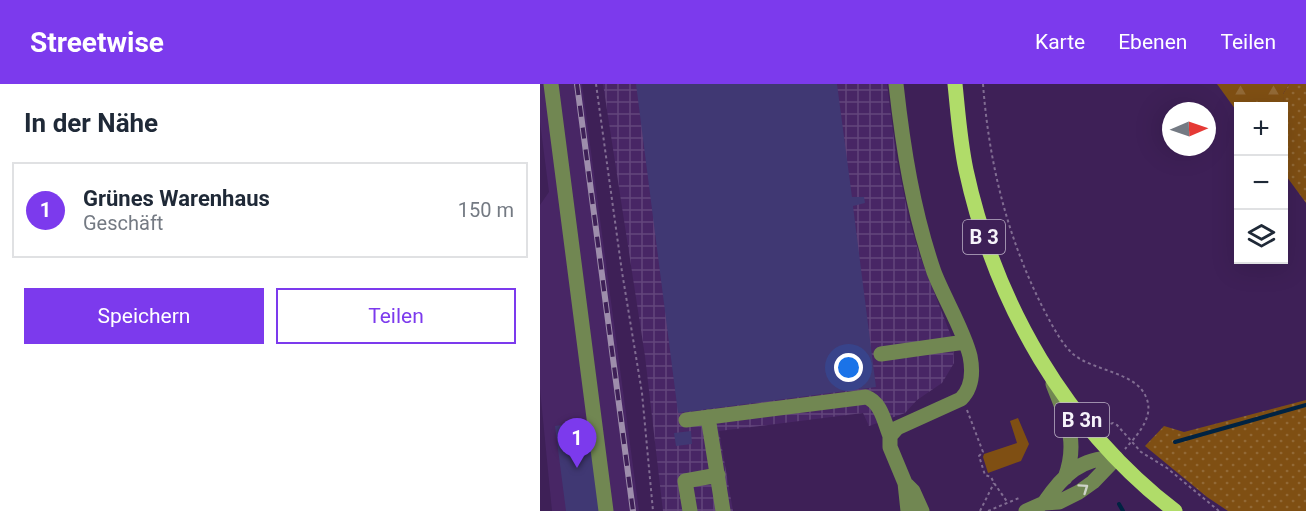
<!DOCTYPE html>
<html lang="de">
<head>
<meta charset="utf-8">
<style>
	:root { --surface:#fff; --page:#f2f2f3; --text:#1f2937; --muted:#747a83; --line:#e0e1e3; --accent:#7c3aed }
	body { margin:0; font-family:Roboto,sans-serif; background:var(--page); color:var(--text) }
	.controls { position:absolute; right:18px; top:18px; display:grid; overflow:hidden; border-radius:0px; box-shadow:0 6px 24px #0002 }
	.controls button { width:54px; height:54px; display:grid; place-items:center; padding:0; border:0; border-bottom:2px solid var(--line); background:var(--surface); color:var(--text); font:30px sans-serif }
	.compass { position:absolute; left:622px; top:18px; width:54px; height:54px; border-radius:50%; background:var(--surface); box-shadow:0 6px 24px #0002; rotate:88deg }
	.you { position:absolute; left:309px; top:284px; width:21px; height:21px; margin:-15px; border:4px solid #fff; border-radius:50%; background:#1a73e8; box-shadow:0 0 0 9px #1a73e833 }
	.badge { display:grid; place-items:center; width:39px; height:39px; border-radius:50%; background:var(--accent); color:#fff; font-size:20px; font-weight:700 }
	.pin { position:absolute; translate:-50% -50px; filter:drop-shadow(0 2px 3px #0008) }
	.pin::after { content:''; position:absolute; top:32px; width:21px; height:18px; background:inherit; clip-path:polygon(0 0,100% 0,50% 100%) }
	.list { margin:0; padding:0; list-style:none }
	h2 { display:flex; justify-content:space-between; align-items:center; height:78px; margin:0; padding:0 24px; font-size:26px }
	h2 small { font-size:20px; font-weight:400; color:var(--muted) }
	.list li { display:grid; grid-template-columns:39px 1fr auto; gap:18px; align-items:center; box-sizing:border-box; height:96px; margin:0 12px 12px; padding:0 12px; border:2px solid var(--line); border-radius:0px }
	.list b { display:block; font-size:22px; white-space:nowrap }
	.list p { margin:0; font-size:20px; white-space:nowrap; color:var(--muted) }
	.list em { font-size:20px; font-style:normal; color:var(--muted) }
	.actions { display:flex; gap:12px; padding:18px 24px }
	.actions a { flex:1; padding:14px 0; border:2px solid var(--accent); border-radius:0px; text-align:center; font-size:21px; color:var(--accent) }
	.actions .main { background:var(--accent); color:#fff }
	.icon { flex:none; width:33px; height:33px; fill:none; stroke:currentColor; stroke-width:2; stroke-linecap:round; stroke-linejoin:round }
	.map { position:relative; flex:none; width:766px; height:427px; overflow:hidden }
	header { display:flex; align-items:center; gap:36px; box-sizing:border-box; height:84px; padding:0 30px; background:var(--accent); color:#fff }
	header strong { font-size:28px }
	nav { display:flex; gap:33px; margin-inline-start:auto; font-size:21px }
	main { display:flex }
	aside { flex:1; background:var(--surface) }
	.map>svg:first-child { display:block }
</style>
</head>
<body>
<header>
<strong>Streetwise</strong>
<nav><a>Karte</a><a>Ebenen</a><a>Teilen</a></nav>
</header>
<main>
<aside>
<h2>In der Nähe<small></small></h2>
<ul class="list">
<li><span class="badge">1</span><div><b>Grünes Warenhaus</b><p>Geschäft</p></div><em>150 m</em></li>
</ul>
<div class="actions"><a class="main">Speichern</a><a>Teilen</a></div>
</aside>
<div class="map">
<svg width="766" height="427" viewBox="0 0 766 427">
	<defs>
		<pattern id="industrial-grid" width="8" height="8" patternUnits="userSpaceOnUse" patternTransform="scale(1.5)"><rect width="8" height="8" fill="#482665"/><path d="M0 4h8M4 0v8" fill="none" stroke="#63467c"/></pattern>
		<pattern id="grass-dots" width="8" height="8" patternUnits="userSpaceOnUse" patternTransform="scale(1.5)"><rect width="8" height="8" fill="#7f4f13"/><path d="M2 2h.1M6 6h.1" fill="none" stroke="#926936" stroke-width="1.8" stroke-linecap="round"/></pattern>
		<pattern id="forest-firs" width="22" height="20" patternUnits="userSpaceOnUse" patternTransform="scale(1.5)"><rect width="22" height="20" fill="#7f4f13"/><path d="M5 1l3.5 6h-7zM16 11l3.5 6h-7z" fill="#926936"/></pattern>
	</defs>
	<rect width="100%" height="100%" fill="#3e2057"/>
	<path fill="#482665" d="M0,0h42l57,427h-87l-12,-122v-184l9,-13 -9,-70z"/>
	<path fill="url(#industrial-grid)" d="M63,0h284l9,71 13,64 11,37 33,85 1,22 -12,20 -25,17 -12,13 -36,13 -6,-13 -144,18 14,80h-70l-18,-155z"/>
	<path fill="url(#grass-dots)" d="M749,0h17v119l-22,-30 -1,-79z
		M766,316v111h-78l-21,-14 -62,-51 19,-20 20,6z"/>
	<path fill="url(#forest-firs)" d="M677,0h72l-6,10v12h-45v7z"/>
	<path fill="#7f4f13" d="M478,334l11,26 -8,17 -33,12 -5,-16 1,-3 33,-11 -7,-22z"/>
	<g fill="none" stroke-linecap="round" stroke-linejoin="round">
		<path stroke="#002342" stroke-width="4" d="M635,358l131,-37
			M579,420l4,7"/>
	</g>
	<path fill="#403873" d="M96,0h201l15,113h12l1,6 -12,3 23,181 -198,26z
		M48,337l11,90h-33l-11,-85z
		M151,347l1,13 -16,2 -2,-13z"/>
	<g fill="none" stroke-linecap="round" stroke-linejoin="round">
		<path stroke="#816d92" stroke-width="2" stroke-dasharray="3 3" stroke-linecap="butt" d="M56,0l26,188 20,121 11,118
			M443,0c6,79 24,153 60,224 8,15 17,34 30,46 20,17 63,18 73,43 9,20 -9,38 -21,52
			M427,326l16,42 -4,4 6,19 6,2 3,6 14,20
			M565,342l8,-3 4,2 24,27 26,16 52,43
			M440,427l14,-28
			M448,427l31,-13"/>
		<path stroke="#718752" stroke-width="15" d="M11,0l55,427
			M356,0c7,64 17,127 38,188 10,26 30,59 36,84 3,15 2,32 -9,43l-64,29 -7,8v11l15,36 3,28
			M341,270l84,-12
			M513,300c13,34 26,57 12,94
			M168,333l15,94
			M146,336l180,-23c15,5 18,24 24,39
			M367,401l6,6 9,20
			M504,419c19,-28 37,-46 72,-45
			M150,427l-5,-30 33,-6
			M486,427l18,-8 15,-1 20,-10 14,-10 23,-24"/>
		<path stroke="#b0dc69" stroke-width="15" d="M415,0c3,29 5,58 11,86 29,134 100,257 209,341"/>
		<g stroke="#9e8eac" stroke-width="6">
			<path id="rail" d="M37,0l56,427"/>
		</g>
		<use href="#rail" stroke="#3e2057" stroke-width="4" stroke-dasharray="11" stroke-linecap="butt"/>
	</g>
	<defs><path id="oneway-chevron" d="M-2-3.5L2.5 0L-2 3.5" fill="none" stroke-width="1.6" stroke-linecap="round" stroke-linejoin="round" transform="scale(1.5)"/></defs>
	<use stroke="#ced3c8" href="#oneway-chevron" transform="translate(544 404) rotate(-35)"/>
	<g text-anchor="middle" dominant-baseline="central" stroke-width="4.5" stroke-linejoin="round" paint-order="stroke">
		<g fill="#3e2057" stroke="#bfb4c9" stroke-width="1.5">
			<rect x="423" y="136" width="42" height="34" rx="4.5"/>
			<rect x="515" y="319" width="54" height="34" rx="4.5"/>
		</g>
		<g font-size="20" font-weight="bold" fill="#f6f3fa">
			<text x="444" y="153">B 3</text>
			<text x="542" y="336">B 3n</text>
		</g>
	</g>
</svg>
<div class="controls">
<button>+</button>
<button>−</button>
<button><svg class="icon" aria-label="layers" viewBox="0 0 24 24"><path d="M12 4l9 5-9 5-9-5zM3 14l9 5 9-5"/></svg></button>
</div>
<svg class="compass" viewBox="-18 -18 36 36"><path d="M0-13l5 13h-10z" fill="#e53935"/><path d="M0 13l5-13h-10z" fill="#747a83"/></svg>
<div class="you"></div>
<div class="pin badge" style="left:37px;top:384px">1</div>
</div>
</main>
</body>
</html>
